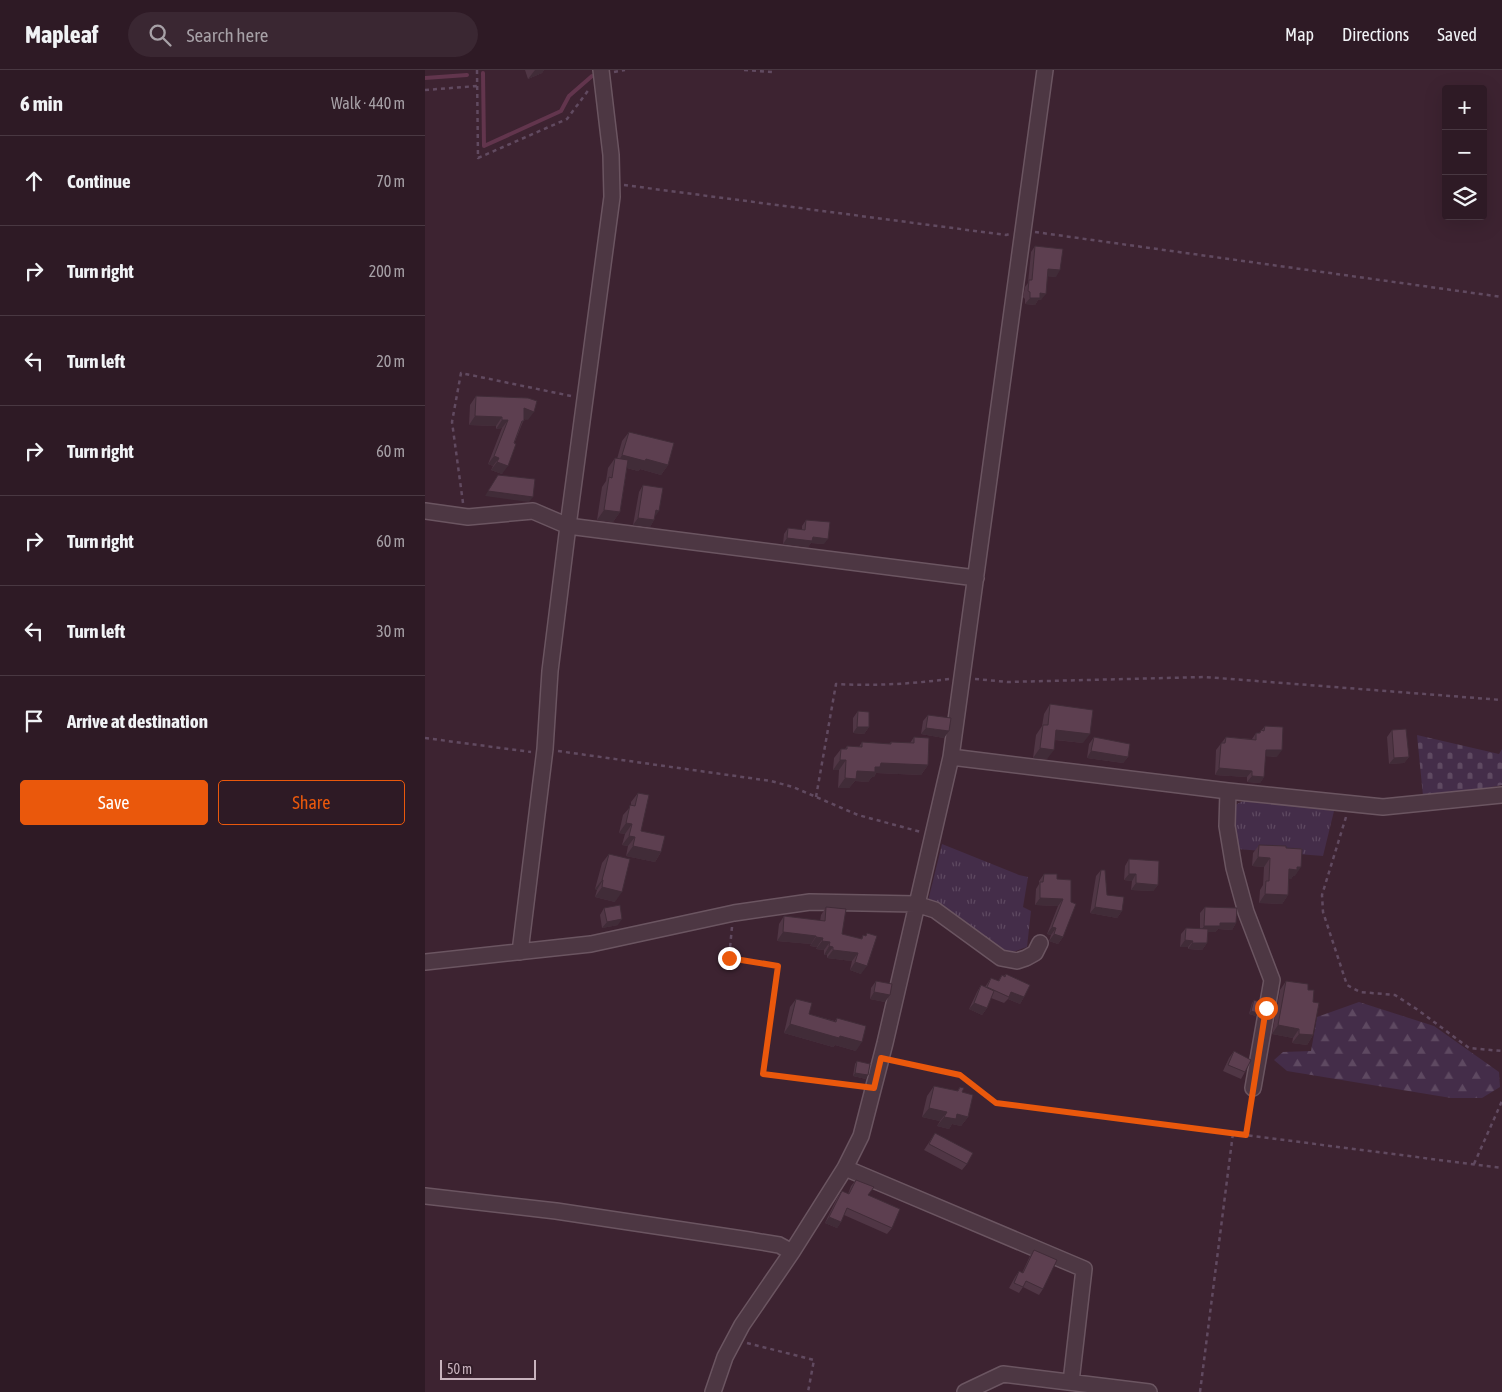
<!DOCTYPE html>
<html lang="en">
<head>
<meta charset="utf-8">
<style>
	:root { --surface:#2e1a25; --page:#3a2732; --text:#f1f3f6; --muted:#a7a1a7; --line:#493842; --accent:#ea580c }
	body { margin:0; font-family:"Asap Condensed",sans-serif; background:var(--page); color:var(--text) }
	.controls { position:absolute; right:15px; top:15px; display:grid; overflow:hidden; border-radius:5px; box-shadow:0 5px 20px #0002 }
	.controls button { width:45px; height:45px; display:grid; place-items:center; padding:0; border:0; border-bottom:1px solid var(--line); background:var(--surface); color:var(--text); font:25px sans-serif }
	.scale { position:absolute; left:15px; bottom:12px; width:96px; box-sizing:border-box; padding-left:5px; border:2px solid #c9b3be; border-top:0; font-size:14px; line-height:18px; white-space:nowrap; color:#c9b3be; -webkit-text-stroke:4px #321c28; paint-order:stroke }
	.stop { position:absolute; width:15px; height:15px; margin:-11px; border:4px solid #ea580c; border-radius:50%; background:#fff }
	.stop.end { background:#ea580c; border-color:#fff; box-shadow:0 1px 5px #0008 }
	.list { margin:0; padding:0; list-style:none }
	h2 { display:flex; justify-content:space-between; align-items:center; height:65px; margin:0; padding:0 20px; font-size:21px }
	h2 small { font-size:16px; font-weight:400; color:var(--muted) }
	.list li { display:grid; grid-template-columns:32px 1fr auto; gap:15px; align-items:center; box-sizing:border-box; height:90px; padding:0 20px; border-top:1px solid var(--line) }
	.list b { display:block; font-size:19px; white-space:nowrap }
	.list em { font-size:16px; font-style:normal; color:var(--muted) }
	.actions { display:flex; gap:10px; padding:15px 20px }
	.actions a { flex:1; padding:11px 0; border:1px solid var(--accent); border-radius:5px; text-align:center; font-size:18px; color:var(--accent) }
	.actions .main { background:var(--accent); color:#fff }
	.icon { flex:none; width:28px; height:28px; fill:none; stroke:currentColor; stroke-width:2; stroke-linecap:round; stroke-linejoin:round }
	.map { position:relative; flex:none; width:1077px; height:1322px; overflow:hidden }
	header { display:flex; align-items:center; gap:30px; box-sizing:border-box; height:70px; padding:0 25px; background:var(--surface); border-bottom:1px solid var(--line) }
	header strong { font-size:24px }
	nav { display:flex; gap:28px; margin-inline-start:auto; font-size:18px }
	.search { width:350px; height:45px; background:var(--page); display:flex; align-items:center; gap:12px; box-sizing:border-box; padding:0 18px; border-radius:28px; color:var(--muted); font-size:19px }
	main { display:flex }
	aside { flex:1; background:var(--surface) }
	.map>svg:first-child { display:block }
</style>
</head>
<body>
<header>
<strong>Mapleaf</strong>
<div class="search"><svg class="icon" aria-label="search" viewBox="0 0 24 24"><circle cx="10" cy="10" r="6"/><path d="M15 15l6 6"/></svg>Search here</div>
<nav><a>Map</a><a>Directions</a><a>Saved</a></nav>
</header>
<main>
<aside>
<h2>6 min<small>Walk · 440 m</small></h2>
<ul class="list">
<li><svg class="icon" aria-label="ahead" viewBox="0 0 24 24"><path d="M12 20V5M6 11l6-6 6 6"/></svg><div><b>Continue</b></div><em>70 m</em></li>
<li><svg class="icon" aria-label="right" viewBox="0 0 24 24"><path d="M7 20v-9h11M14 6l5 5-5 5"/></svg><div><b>Turn right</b></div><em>200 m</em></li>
<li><svg class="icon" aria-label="left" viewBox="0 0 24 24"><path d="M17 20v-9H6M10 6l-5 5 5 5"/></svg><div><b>Turn left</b></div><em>20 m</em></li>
<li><svg class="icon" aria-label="right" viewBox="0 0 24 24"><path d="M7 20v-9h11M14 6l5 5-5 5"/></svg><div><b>Turn right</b></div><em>60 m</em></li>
<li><svg class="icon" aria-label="right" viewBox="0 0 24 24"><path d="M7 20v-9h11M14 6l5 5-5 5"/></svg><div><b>Turn right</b></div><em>60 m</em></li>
<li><svg class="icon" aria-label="left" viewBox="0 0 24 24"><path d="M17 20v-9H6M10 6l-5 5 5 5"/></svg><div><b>Turn left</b></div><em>30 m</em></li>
<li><svg class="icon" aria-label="arrive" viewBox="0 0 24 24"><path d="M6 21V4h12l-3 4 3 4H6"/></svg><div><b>Arrive at destination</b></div></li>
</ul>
<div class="actions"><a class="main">Save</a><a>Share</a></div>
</aside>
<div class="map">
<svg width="1077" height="1322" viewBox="0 0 1077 1322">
	<defs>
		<pattern id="grass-tufts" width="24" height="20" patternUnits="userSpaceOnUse" patternTransform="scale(1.25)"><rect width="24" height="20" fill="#442d49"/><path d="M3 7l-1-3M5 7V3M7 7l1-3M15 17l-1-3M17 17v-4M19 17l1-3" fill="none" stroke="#5e4961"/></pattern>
		<pattern id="forest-firs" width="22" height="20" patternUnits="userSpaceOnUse" patternTransform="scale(1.25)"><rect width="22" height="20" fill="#442d49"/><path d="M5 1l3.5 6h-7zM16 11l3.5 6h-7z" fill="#5e4961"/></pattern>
		<pattern id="cemetery-stones" width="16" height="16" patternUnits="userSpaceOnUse" patternTransform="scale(1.25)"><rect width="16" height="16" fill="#442d49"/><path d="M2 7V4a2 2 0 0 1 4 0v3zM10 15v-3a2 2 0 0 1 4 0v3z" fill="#5e4961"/></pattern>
	</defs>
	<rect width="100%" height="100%" fill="#3d2331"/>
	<path fill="url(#grass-tufts)" d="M820,730l89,11 -11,45 -86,-7 -5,-32 3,-12z
		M517,774l77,31 9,2 -5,30 8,4 -4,36c-4,1 -8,3 -11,4 -18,3 -44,-16 -57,-27 -11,-10 -16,-20 -31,-23z"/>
	<path fill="url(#forest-firs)" d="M934,932l75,24 65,46 1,15 -18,11h-31l-164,-27 -13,-11 9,-8 28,-1 6,-34z"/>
	<path fill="url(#cemetery-stones)" d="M992,665l82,19 3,-5v36l-36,7 -43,4z"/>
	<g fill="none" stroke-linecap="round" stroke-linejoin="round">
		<path stroke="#62354d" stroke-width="4" d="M58,3l1,73 77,-35 8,-15 23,-20
			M0,8l42,-3"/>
		<g stroke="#6b5561" stroke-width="18">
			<path id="minor" d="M0,441l43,6 65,-6 35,15 408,52
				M526,687l277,34 155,16 119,-12
				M803,721l-1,35 7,42 12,44 26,68 -19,108
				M95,882l25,-203 5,-78 18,-145 44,-329 -1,-42 -10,-85
				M0,892l166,-18 143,-31 76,-11 106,2 19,6 66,48 16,3 9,-3 9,-5 5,-10
				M420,1098l239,101 -13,113
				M0,1126l131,15 193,29 30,5 13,7
				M288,1322l12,-35 17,-32 50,-73 53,-84 16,-32 24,-93 66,-286 94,-687
				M540,1322l38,-18 146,18"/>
		</g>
		<path stroke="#614a60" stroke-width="2.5" stroke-dasharray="4 4" stroke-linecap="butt" d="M52,0l1,88 89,-39 23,-31
			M319,0l28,2 2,-2
			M189,2l11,-2
			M0,20l52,-4
			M199,115l382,50 4,-1
			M610,162l467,65
			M38,433l-11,-81 9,-49 110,23
			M550,609l33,3 197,-5 297,23
			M0,668l106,14
			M133,681l213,30 22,6 65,28 63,17
			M391,727l20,-113c38,2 75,0 113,-5
			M921,747l-24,78 1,17 24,73 13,7 35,3 23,15 51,38 33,3
			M307,857l-3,31 49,8 -15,108 97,12
			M469,990l66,15 36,28 506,65
			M821,1065l5,-33
			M1049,1094l28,-63
			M322,1273l67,17 -6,32
			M775,1322l33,-259"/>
		<use href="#minor" stroke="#4d3743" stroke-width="15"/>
	</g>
	<path fill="#503645" d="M100,0h19l-2,3 -14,6z
		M610,176l21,31 -9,-1 -6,24h-3l-3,5 -10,-1v-5l-2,-2 2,-10 3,-4 3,-31z
		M51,326l52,24 -4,-1 -22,55 -11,-4 2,-4 -5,-2 14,-36 -6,1v-3l-27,-1 1,-20z
		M204,362l39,33 -7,10 -21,-6 -2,2 -11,-3 -7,44 -7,10 -16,-2 5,-33 4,-6 2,-13 7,-10 2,1 5,-18z
		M218,415l12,32 -1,3 -4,7 -17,-2 6,-33z
		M381,450l18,24 -13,-1 -3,4 -25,-3 1,-10 4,-6 14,2v-4z
		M625,634l33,39 -28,-3 -8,19 -14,-1 3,-23 6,-9 2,-12z
		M433,641l11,16 -5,7 -11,-1v-15z
		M503,645l16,23 -23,-4 2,-13z
		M840,656l12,31 -12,-1 -1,21 -4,6 -13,-1v-5l-32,-2 1,-25 10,-13 26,2 4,-6h3z
		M967,660l17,27 -5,6 -15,1 -2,-27z
		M489,667l14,28 -7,10 -45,-2 -2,4h-2l-4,5 -13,-1 -6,7h-11l1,-18h-6l1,-12 7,-9h4l2,-3 12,1 3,-5 27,2 2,-2 19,1z
		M669,667l34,20 -5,6 -36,-5 2,-14z
		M213,723l3,38 20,21 -6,10 -29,-6 2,-10 -6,-1 3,-11 -6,-1 4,-18 8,-9v-4z
		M834,775l27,3 9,28h-2l-2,3 -2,-1 -1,17 -6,9 -23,-1 1,-13 3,-5 1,-18 -12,-1 1,-13z
		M184,784l6,48 -20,-5 2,-7 -2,-1 7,-26z
		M704,789l29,26 -5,6 -22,-1 1,-9 -8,-1 1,-14z
		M676,800l6,25 15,16 -5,7 -27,-5 6,-37z
		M619,804l13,5 14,1 -8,57 -5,7 -9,-3 2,-6 -4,-1 11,-28 -23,-1 1,-16 3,-5v-3z
		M401,837l16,27 19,5 2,-4 3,1 1,-3 -6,41 -11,-4 2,-9 -25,-3v-3h-3v-5l-8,-1 1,-2 -7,-1 1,-2 -34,-3 2,-17 5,-8 36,5 1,-6z
		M780,837l31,16 -4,7 -14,-1 -3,3h-7l-1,11 -5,7 -14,-1v-2h-8l1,-13 5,-6 14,1v-16z
		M179,838l14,17 -16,3 -2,-13z
		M581,904l18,23 -4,7 -12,-5 -4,4 -13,-5 -4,10 -5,7 -13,-6 8,-17 4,-7 4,2 6,-9 7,3 4,-6 2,1z
		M451,911l9,21 -15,-3 1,-11z
		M861,911l22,9 5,12v33l-6,10 -15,-2 1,-5 -21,-4 8,-44z
		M371,929l13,15 26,7 2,-3 19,33 -21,-6 -2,2 -49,-14 6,-26z
		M829,930l4,13 -2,3 -7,-2 3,-11z
		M809,981l11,21 -4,7 -18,-8 6,-13z
		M432,991l9,18 -13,-3 2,-12z
		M509,1016l23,5 3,-4 8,30 -7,9 -9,-2 -3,5 -12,-3 3,-5 -18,-4 5,-21z
		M510,1063l32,31 -5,6 -38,-20z
		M431,1110l36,48 -5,6 -43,-19 -3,7 -4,6 -12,-5 12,-25 5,-7 6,3 3,-8z
		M609,1180l9,39 -4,6 -16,-8 -4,6 -10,-5 6,-11 4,-6 3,2 8,-17z"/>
	<path fill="#412c38" d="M110,0h9l-2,3 -14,6z
		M623,199l12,1 -4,7 -13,-1z
		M615,223l6,1 -5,6h-3l-3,5 -10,-1 5,-6z
		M99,338l10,4 -6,8 -10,-3z
		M50,346l27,1 -6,9 -27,-1z
		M77,350h6l-6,8 -6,1z
		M197,385l24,4 22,6 -7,10 -21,-6 -2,2 -22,-6z
		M69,386l5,2 -6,8 -5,-2z
		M72,392l11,4 -6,8 -11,-4z
		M63,421l45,6 -4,5 -44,-6z
		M179,440l16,2 -7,10 -16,-2z
		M231,440l3,1 -4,6z
		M213,448l16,2 -4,7 -17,-2z
		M388,467l15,2 -4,5 -13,-1 -3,4 -25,-3 4,-6z
		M432,657h12l-5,7 -11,-1z
		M501,658l23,3 -5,7 -23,-4z
		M631,660l34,4 -7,9 -34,-4z
		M615,678l14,2 -7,9 -14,-1z
		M841,680h16l-5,7 -16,-1z
		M666,681l37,6 -5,6 -36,-5z
		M984,687l-5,6 -15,1 5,-6z
		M415,690h6l-7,10h-6z
		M456,693l47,2 -7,10 -45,-2 -2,4h-2l-4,5 -13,-1 -6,7h-11l7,-10 12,-7z
		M794,698l33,3 -5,6 -32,-2z
		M827,706l12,1 -4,6 -13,-1z
		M201,753l6,1 -7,10 -6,-1z
		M204,766l6,1 -7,9 -6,-1z
		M208,776l28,6 -6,10 -29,-6z
		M833,787l12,1 -6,9 -12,-1z
		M872,797h4l-6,9h-2l-2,3 -8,-1 6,-9z
		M704,804h7l-4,7 -8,-1z
		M177,810h1l-6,10 -2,-1z
		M711,813l22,2 -5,6 -22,-1z
		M177,817l20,5 -7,10 -20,-5z
		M840,824l23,1 -6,9 -23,-1z
		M615,828l23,1 -5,7 -23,-1z
		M670,837l27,4 -5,7 -27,-5z
		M197,849l-4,6 -16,3 5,-6z
		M795,853h16l-4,7 -14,-1 -3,3h-15l4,-6z
		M627,857l4,1 -5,7 -4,-1z
		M358,862l33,4 -5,8 -34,-3z
		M629,864l9,3 -5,7 -9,-3z
		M391,867l7,1 -6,9 -7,-1z
		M760,870l8,1 -5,6h-8z
		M397,871l8,1 -6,8 -8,-1z
		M767,873h15l-5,7 -14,-1z
		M404,876l4,1 -6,8h-3z
		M408,880l25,3 -6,8 -25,-3z
		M430,892l12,4 -6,8 -11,-4z
		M449,922l16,3 -5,7 -15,-3z
		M586,922l13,5 -4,7 -12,-5z
		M549,933l13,5 -5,7 -13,-6z
		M826,941l7,2 -2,3 -7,-2z
		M365,954l50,12 22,6 -6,9 -21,-6 -2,2 -49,-14z
		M853,955l21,4 -6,9 -21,-4z
		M874,964l14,1 -6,10 -15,-2z
		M430,1003l13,2 -2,4 -13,-3z
		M504,1038l18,4 -7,9 -18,-4z
		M532,1044l11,3 -7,9 -9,-2 -3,5 -12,-3 7,-9z
		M404,1147l12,5 -4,6 -12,-5z"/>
	<path fill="#5d3f50" stroke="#412c38" d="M610,176l28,3 -3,21 -12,-1 -2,25 -6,-1v5h-10v-6l-2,-1 1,-11h3z
		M51,326l52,2 9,3 -3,11 -10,-4v13h-2l-8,22 2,1 -8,22 -11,-4 2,-4 -5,-2 14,-36h-6v-3l-27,-1z
		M204,362l45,11 -6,22 -22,-6 -1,2 -23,-6z
		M190,388l13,2 -8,52 -16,-2 5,-33 3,1z
		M73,405l37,4 -2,18 -45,-6z
		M218,415l20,3 -4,23 -3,-1 -2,10 -16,-2z
		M381,450l24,2 -2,17 -15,-2 -1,4 -25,-3 1,-10 17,2z
		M625,634l43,6 -3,24 -34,-4 -2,20 -14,-2 3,-23h5z
		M433,641l11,1v15h-12z
		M503,645l23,3 -2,13 -23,-3z
		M840,656l18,1 -1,23h-16l-2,27 -12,-1v-5l-33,-3 2,-25h4l1,-6 30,3v-7h4l1,-3 3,1z
		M981,659l3,28 -15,1 -2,-28z
		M489,667l15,1 -1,27 -47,-2 -1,4h-5v5l-18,-1 -1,8 -11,-1 1,-18h-6l1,-11h6v-3l15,1v-5l29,2v-2l23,1z
		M669,667l36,7 -2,13 -37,-6z
		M213,723l11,2 -8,36 24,5 -4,16 -28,-6 2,-9 -6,-1 3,-12 -6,-1 4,-18 5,1z
		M834,775l27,1v2l16,1 -1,18h-4v3l-8,-1 -1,26 -23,-1 1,-13h3l1,-23 -12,-1z
		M184,784l21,5 -8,33 -20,-5 1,-7h-1z
		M704,789l30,2 -1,24 -22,-2v-9h-7z
		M676,800h4l2,25 17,2 -2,14 -27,-4z
		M619,804h13v5l14,1v22l5,2 -13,33 -9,-3 2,-6 -4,-1 11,-28 -23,-1v-16h3z
		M195,835l2,14 -15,3 -3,-14z
		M401,837l20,2 -4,25 20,5 1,-4 3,1 1,-3 10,3 -10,30 -12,-4 3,-9 -25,-3v-3l-4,-1 1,-4 -8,-1 1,-3 -7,-1v-1l-33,-4 1,-16 41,5z
		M780,837l32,1 -1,15h-16v3h-16z
		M761,858l22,1 -1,14h-15l1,-2 -8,-1z
		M581,904l24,11 -6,12 -13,-5 -2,5 -22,-10 4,-9 8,3 3,-6 3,2z
		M451,911l16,3 -2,11 -16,-3z
		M861,911l22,3v6h6l-1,12 6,1 -6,32 -14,-1v-5l-21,-4z
		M556,915l13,6 -7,17 -13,-5z
		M371,929l16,4 -3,11 27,8 1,-4 29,8 -4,16 -22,-6 -1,2 -49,-14z
		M829,930l6,2 -2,11 -7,-2z
		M809,981l17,9 -6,12 -17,-7z
		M432,991l13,3 -2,11 -13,-2z
		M509,1016l24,5 2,-4 4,1 -2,4 11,3 -5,22 -11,-3 -1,5 -12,-2 3,-5 -18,-4z
		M510,1063l38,20 -6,11 -38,-20z
		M431,1110l18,7 -6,8 32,14 -8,19 -45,-20 -6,14 -12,-5 13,-26 7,3z
		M609,1180l23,10 -14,29 -17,-8 -3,6 -9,-4 5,-12 4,2z"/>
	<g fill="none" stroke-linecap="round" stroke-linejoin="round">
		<path stroke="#ea580c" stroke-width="6" d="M304,888l49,8 -15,108 111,14 7,-30 79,17 36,28 250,32 20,-127"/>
	</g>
</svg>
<div class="controls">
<button>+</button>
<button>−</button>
<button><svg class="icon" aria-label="layers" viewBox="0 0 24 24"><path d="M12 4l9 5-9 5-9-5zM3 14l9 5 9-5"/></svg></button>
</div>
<div class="scale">50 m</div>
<div class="stop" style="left:841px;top:938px"></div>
<div class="stop end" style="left:304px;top:888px"></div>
</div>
</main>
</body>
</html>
